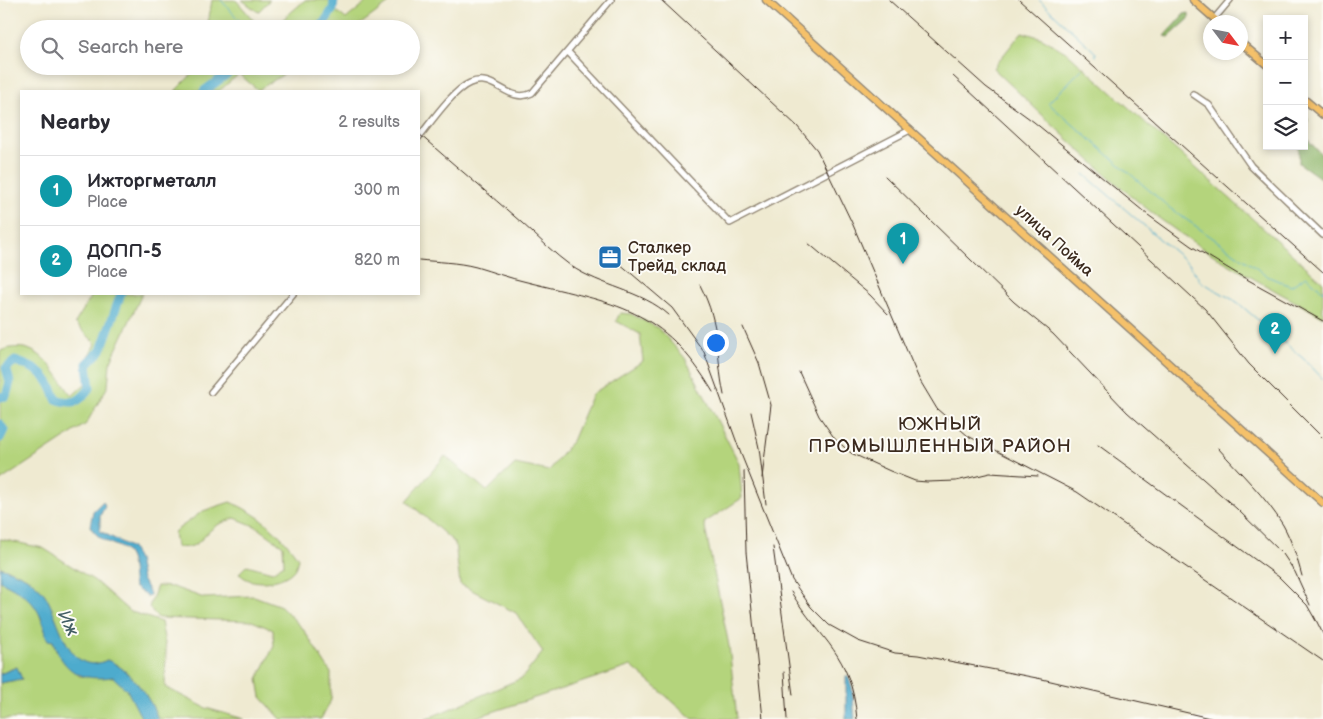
<!DOCTYPE html>
<html lang="en">
<head>
<meta charset="utf-8">
<style>
	:root { --surface:#fff; --page:#f7f7f7; --text:#2b2b33; --muted:#7c7c81; --line:#e1e1e2; --accent:#db2777 }
	body { margin:0; font-family:"Balsamiq Sans",sans-serif; background:var(--page); color:var(--text) }
	.controls { position:absolute; right:15px; top:15px; display:grid; overflow:hidden; border-radius:0px; box-shadow:0 2px 8px #0003 }
	.controls button { width:45px; height:45px; display:grid; place-items:center; padding:0; border:0; border-bottom:1px solid var(--line); background:var(--surface); color:var(--text); font:25px sans-serif }
	.compass { position:absolute; left:1203px; top:15px; width:45px; height:45px; border-radius:50%; background:var(--surface); box-shadow:0 2px 8px #0003; rotate:122deg }
	.you { position:absolute; left:715px; top:342px; width:18px; height:18px; margin:-12px; border:4px solid #fff; border-radius:50%; background:#1a73e8; box-shadow:0 0 0 8px #1a73e833 }
	.badge { display:grid; place-items:center; width:32px; height:32px; border-radius:50%; background:var(--accent); color:#fff; font-size:16px; font-weight:700 }
	.pin { position:absolute; translate:-50% -41px; filter:drop-shadow(0 1px 2px #0008) }
	.pin::after { content:''; position:absolute; top:26px; width:18px; height:15px; background:inherit; clip-path:polygon(0 0,100% 0,50% 100%) }
	.list { margin:0; padding:0; list-style:none }
	h2 { display:flex; justify-content:space-between; align-items:center; height:65px; margin:0; padding:0 20px; font-size:21px }
	h2 small { font-size:16px; font-weight:400; color:var(--muted) }
	.list li { display:grid; grid-template-columns:32px 1fr auto; gap:15px; align-items:center; box-sizing:border-box; height:70px; padding:0 20px; border-top:1px solid var(--line) }
	.list b { display:block; font-size:19px; white-space:nowrap }
	.list p { margin:0; font-size:16px; white-space:nowrap; color:var(--muted) }
	.list em { font-size:16px; font-style:normal; color:var(--muted) }
	.icon { flex:none; width:28px; height:28px; fill:none; stroke:currentColor; stroke-width:2; stroke-linecap:round; stroke-linejoin:round }
	.map { position:relative; flex:none; width:1323px; height:719px; overflow:hidden }
	.search { position:absolute; background:var(--surface); box-shadow:0 2px 8px #0003; left:20px; top:20px; width:400px; height:55px; display:flex; align-items:center; gap:12px; box-sizing:border-box; padding:0 18px; border-radius:28px; color:var(--muted); font-size:19px }
	.panel { position:absolute; background:var(--surface); box-shadow:0 2px 8px #0003; left:20px; top:90px; width:400px; height:205px; border-radius:0px }
	.map>svg:first-child { display:block }
</style>
</head>
<body>
<div class="map">
<svg width="1323" height="719" viewBox="0 0 1323 719">
	<rect width="100%" height="100%" fill="#fdfcf7"/>
	<filter id="ink" filterUnits="userSpaceOnUse"><feTurbulence type="fractalNoise" baseFrequency=".02" numOctaves="2"/><feDisplacementMap in="SourceGraphic" scale="10" xChannelSelector="R" yChannelSelector="G"/><feConvolveMatrix kernelMatrix="1 2 1 2 8 2 1 2 1" color-interpolation-filters="sRGB"/></filter>
	<filter id="wash" filterUnits="userSpaceOnUse"><feTurbulence type="fractalNoise" baseFrequency=".0096" numOctaves="4" result="noise"/><feDisplacementMap in="SourceGraphic" scale="20" xChannelSelector="R" yChannelSelector="G"/><feGaussianBlur stdDeviation="1.12" result="paint"/><feColorMatrix in="noise" values="0 0 0 0 0 0 0 0 0 0 0 0 0 0 0 0 0 1.4 0 .05"/><feComposite in="paint" operator="in"/></filter>
	<g filter="url(#wash)">
		<rect width="100%" height="100%" fill="#efead1"/>
		<path fill="#b4d47b" stroke="#787f4c" d="M212,0h24l25,29h-54z
			M242,0h28l-12,12z
			M305,0h33l-2,11 10,8 23,-19h15l5,3 -35,26h-82z
			M1022,32l20,6 27,16 254,228v35c-56,-31 -112,-60 -163,-98 -60,-46 -113,-100 -167,-151z
			M200,66h97l-39,24 -19,-16 -20,17h-44z
			M93,294h49l-32,69 -2,23 -22,38 -86,57v-130c38,-15 54,20 72,45l15,-14 -2,-19 11,-19 -21,-21z
			M620,313l11,1 27,14 27,30 54,105 3,35 -38,25 25,123 8,73h-44l-62,-53 -160,53h-45l96,-41 21,-26 -27,-39 -56,-29 -5,-41 -48,-42 38,-45 42,35 28,-27 34,7 23,-30 20,-47 51,-33 -3,-27 -24,-13z
			M230,502c28,11 51,31 68,56 -1,5 -2,11 -6,14 -11,11 -43,15 -53,1l8,-8 25,7 12,-8 -1,-18 -26,-19 -22,-9c-7,3 -16,5 -22,10 -14,12 -16,22 -37,19l-2,-15 29,-21z
			M0,539l43,9 52,33 34,30 32,11 5,27 -1,38 41,21 38,11h-86c-8,-22 -29,-51 -51,-59 -44,21 -46,-50 -67,-71 -11,-12 -25,-17 -40,-22z
			M0,581l21,10 16,16 11,33 5,1 3,9 23,26c11,1 23,0 33,1 11,2 28,32 30,42h-142v-36l22,-4 -6,-12 -16,7z
			M157,586l16,1 31,11 50,-2 27,10 22,23 28,44v27l-10,19h-40l-20,-22 -3,-18 16,-33 -1,-16 -21,-9 -94,-3 -9,-11z"/>
		<path fill="#8fb66b" stroke="#657044" d="M1189,13v6l-20,18 -5,-1 20,-22z
			M1304,117l4,2 -3,18 18,19v24l-24,-17v-17h5z"/>
		<path fill="#4eabcd" stroke="#446a76" d="M103,501l2,5 -5,10v15l32,17 6,12 4,19 8,15 -2,3 -14,-10c-2,-9 -1,-23 -5,-31 -7,-14 -27,-9 -39,-30l3,-15z
			M0,567c15,5 32,11 43,25 17,22 23,88 64,68 22,8 43,37 51,59h-16l-15,-29 -14,-13c-32,4 -49,-4 -60,-36l-5,-1 -2,-4c-5,-31 -20,-42 -46,-55z
			M17,667l5,12 -22,4v-9z
			M846,676h2l4,11 3,32h-9z"/>
		<g fill="none" stroke-linecap="round" stroke-linejoin="round">
			<path stroke="#4eabcd" stroke-width="1" d="M221,0l26,29
				M1039,0l57,53v3
				M1082,69l-34,34 123,106 98,68 22,9 15,-10 17,15
				M1084,174l106,91 10,16 37,21 69,59 17,18"/>
			<path stroke="#4eabcd" stroke-width="9" d="M320,29l13,-20 1,-9
				M204,91l34,-25
				M0,397l6,-1 4,-14 -4,-14 9,-7c24,8 33,14 41,38 17,6 23,4 34,-11l-3,-24 14,-14 20,-56
				M0,424l4,6 -4,8"/>
		</g>
	</g>
	<g filter="url(#ink)">
		<g fill="none" stroke-linecap="round" stroke-linejoin="round">
			<g stroke="#958a78" stroke-width="8">
				<path id="minor" d="M1214,19l16,-19
					M568,52l162,171 180,-93
					M1193,94l16,11 42,61 72,69
					M419,137c12,-15 34,-47 51,-54 25,-11 38,22 62,10l79,-93
					M211,392l82,-98"/>
			</g>
			<g stroke="#958a78" stroke-width="9">
				<path id="major" d="M766,0l557,503
					M1193,0l25,22
					M1240,42l27,23
					M1304,99l19,16"/>
			</g>
			<use href="#minor" stroke="#fff" stroke-width="5"/>
			<use href="#major" stroke="#f5c16b" stroke-width="6"/>
			<path stroke="#3b2a1e" stroke-width="1" d="M661,0l136,126 20,24 36,75 66,154 18,30 31,27 109,56 246,169
				M889,0l97,87 48,35 114,93 43,31 50,30 82,45
				M1019,0l304,272
				M953,76l252,233 44,55 74,74
				M419,134c34,30 69,59 103,89 17,15 31,30 49,43 31,21 70,24 98,49
				M885,176l129,126 39,32 74,78 110,97 46,45 12,18 15,33
				M808,243l62,52 18,19
				M419,260c19,2 38,2 57,7 17,5 33,11 51,15 88,22 136,25 186,110
				M619,263l53,45 32,44 37,102 51,126 19,27 18,18 29,16 37,12 23,2 124,24 172,40
				M700,285c22,43 15,67 24,110
				M743,327l16,36 12,42 -9,73
				M799,372l20,44 16,23 16,14 39,18 25,10 12,1 29,-1 34,-8 48,3
				M751,412l8,36 7,56
				M1098,445l181,132 28,28 9,16
				M1218,448c22,25 48,49 65,77 9,16 14,33 19,51
				M744,471l2,81 17,167
				M773,547l20,148
				M791,592c31,51 60,60 66,127
				M1314,616l9,18
				M784,672l3,47"/>
		</g>
	</g>
	<defs>
		<g id="office-square" transform="scale(1.25)"><rect x="-9" y="-9" width="18" height="18" rx="4" fill="#1f6fb2" stroke="#fdfcf7"/><path d="M-6-3h4V-5.5h4V-3h4V5H-6ZM-1-4.5V-3h2v-1.5ZM-6 0V1H6V0Z" fill="#fff"/></g>
	</defs>
	<g fill-rule="evenodd">
		<use href="#office-square" x="610" y="257"/>
	</g>
	<g text-anchor="middle" dominant-baseline="central" stroke-width="4" stroke-linejoin="round" paint-order="stroke">
		<g font-size="16" fill="#3b2a1e" stroke="#fdfcf7">
			<text transform="translate(1054 241) rotate(42)">улица Пойма</text>
		</g>
		<g font-size="16" fill="#3b2a1e" stroke="#fdfcf7" text-anchor="start">
			<text x="628" y="248">Сталкер<tspan x="628" dy="18">Трейд, склад</tspan></text>
		</g>
		<g font-size="18" font-style="italic" fill="#435e64" stroke="#fdfcf7">
			<text transform="translate(68 623) rotate(65)">Иж</text>
		</g>
		<g font-size="19" letter-spacing="1" fill="#3b2a1e" stroke="#fdfcf7">
			<text x="940" y="424">ЮЖНЫЙ<tspan x="940" dy="22">ПРОМЫШЛЕННЫЙ РАЙОН</tspan></text>
		</g>
	</g>
</svg>
<div class="controls">
<button>+</button>
<button>−</button>
<button><svg class="icon" aria-label="layers" viewBox="0 0 24 24"><path d="M12 4l9 5-9 5-9-5zM3 14l9 5 9-5"/></svg></button>
</div>
<svg class="compass" viewBox="-18 -18 36 36"><path d="M0-13l5 13h-10z" fill="#e53935"/><path d="M0 13l5-13h-10z" fill="#7c7c81"/></svg>
<div class="you"></div>
<div class="pin badge" style="left:903px;top:264px;background:#0f9aa8">1</div>
<div class="pin badge" style="left:1275px;top:354px;background:#0f9aa8">2</div>
<div class="search"><svg class="icon" aria-label="search" viewBox="0 0 24 24"><circle cx="10" cy="10" r="6"/><path d="M15 15l6 6"/></svg>Search here</div>
<section class="panel">
<h2>Nearby<small>2 results</small></h2>
<ul class="list">
<li><span class="badge" style="background:#0f9aa8">1</span><div><b>Ижторгметалл</b><p>Place</p></div><em>300 m</em></li>
<li><span class="badge" style="background:#0f9aa8">2</span><div><b>ДОПП-5</b><p>Place</p></div><em>820 m</em></li>
</ul>
</section>
</div>
</body>
</html>
